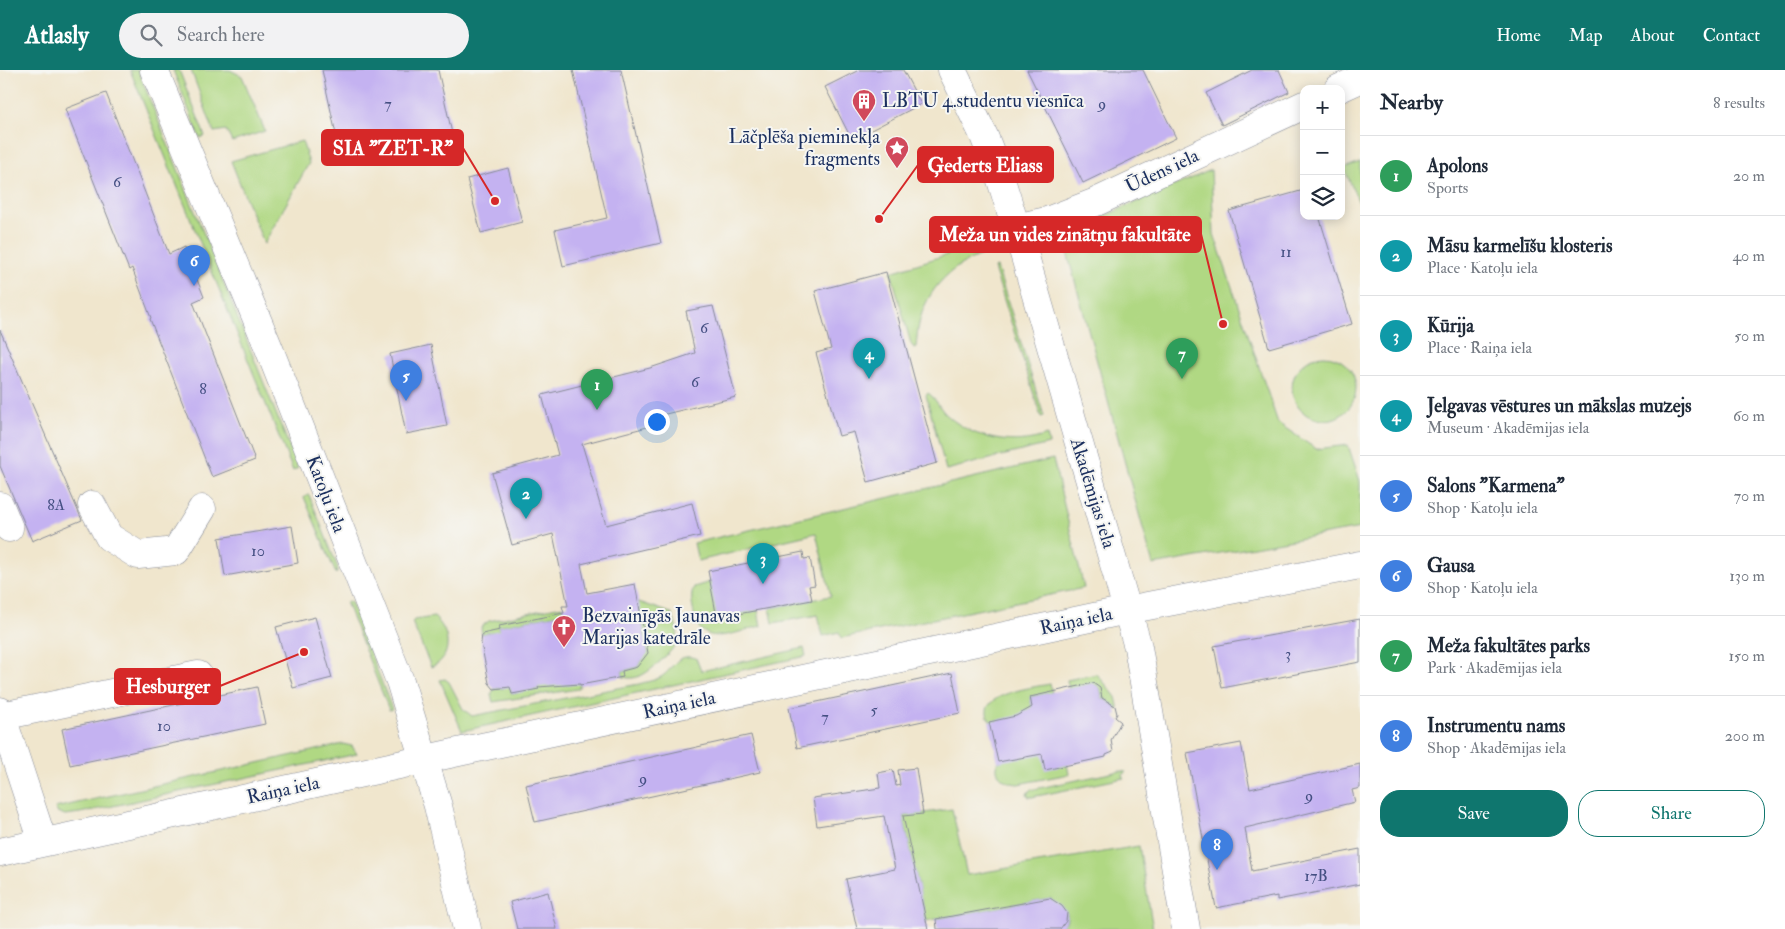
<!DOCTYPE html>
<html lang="en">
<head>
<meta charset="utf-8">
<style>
	:root { --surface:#fff; --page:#f2f2f3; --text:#1f2937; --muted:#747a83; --line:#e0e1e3; --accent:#0f766e }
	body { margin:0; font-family:"IM FELL Double Pica",serif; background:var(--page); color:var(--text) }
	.controls { position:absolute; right:15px; top:15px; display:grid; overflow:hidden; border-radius:10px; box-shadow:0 2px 12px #0003 }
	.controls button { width:45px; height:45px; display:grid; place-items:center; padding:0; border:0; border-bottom:1px solid var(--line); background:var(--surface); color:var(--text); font:25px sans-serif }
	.you { position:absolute; left:656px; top:351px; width:18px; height:18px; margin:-12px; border:4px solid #fff; border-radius:50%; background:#1a73e8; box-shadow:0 0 0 8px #1a73e833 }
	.badge { display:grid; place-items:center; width:32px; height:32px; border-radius:50%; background:var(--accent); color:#fff; font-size:16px; font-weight:700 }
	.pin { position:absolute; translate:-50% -41px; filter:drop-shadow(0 1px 2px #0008) }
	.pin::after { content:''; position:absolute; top:26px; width:18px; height:15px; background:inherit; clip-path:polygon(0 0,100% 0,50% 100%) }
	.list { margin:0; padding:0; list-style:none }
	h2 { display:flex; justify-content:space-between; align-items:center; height:65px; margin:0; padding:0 20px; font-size:21px }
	h2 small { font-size:16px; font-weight:400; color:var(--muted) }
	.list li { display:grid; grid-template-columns:32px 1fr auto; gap:15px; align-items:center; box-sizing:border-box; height:80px; padding:0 20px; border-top:1px solid var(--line) }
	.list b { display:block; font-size:19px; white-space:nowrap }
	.list p { margin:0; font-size:16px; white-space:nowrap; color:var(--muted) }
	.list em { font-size:16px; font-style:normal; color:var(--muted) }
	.actions { display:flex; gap:10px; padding:15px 20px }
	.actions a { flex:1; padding:11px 0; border:1px solid var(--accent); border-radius:20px; text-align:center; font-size:18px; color:var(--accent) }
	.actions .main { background:var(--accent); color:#fff }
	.icon { flex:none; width:28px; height:28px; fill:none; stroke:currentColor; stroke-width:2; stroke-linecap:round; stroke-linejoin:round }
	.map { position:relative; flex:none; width:1360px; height:859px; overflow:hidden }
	header { display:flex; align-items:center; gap:30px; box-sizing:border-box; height:70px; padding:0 25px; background:var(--accent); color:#fff }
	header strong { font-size:24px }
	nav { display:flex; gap:28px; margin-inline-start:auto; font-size:18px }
	.search { width:350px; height:45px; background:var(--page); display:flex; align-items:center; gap:12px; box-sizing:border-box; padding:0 18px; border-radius:28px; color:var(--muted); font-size:19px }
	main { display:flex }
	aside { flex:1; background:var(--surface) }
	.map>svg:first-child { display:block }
</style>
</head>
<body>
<header>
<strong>Atlasly</strong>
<div class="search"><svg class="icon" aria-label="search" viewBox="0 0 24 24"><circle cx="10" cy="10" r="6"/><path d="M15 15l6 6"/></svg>Search here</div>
<nav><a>Home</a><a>Map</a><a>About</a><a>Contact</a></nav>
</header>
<main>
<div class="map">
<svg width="1360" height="859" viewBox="0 0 1360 859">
	<rect width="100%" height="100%" fill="#f6f6f2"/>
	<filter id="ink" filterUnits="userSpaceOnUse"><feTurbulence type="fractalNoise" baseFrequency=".02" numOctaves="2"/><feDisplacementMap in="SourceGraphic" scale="10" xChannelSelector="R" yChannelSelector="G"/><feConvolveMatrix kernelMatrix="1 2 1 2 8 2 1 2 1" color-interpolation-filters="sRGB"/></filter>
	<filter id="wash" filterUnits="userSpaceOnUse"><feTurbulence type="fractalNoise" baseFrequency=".0096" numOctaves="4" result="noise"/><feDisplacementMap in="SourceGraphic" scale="20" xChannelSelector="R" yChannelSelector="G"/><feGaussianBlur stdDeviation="1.12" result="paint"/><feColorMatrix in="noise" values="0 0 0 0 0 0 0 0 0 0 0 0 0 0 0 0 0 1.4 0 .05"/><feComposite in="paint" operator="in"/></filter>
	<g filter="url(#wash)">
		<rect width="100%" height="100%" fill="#f0e6cd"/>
		<path fill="#b0d883" stroke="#668470" d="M130,0h8l160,398 -5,3z
			M173,0h6l26,66 -5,2z
			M191,0h39l12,6 23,55 -33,11 -6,-12 -12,2z
			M302,71l7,22 -45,81 -33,-83z
			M1360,92v43l-16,-37z
			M1211,100l3,64 64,189 38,26 32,-4 12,36v47l-207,37 -91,-331z
			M978,175h8l2,8c-34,9 -62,36 -69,71 -2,8 -2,16 -3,23l-2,1 -3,-4 -20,-72z
			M997,197l47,149 -3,1 -47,-149z
			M1292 318a32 32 0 1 1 64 0a32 32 0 1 1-64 0Z
			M928,323c8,5 12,17 20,23 27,24 66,31 99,19l2,9 -103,26 -20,-75z
			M1053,389l31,129 -243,50 -2,-6 -16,4 -5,-21 -45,8 -3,-15 61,-12 -15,-63 -118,28 -4,-18z
			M309,425l29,73 -2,6 -32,-77z
			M710,512l48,28 3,16c-26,6 -60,24 -67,-12 -2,-10 -4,-18 0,-27z
			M630,529l41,14c4,8 9,20 5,30 -3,8 -25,28 -34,32 -5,3 -13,4 -19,2l-1,-6 15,-4 5,-6 -1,-6 7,-2 -7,-39z
			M346,532h5l41,107 -3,1z
			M562,536l2,7 -65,13 2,13 -8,-7 -11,2 -1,-7 8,-6z
			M434,547c16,13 20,41 -3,50l-19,-45 2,-2z
			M804,578l2,8 -344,75 -22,-51 5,-1 4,3 14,27 9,7 167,-32c6,-2 14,-3 20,-6 15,-7 15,-26 37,-20l5,13z
			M1097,604l19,23 3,13 -2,-2 -1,2 -1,-4 -10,-7 -2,1 -3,-12 -4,-3 -27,5 -2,-10z
			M579,608l1,7 -2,4 -85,13 -2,-7 3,-6 10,-1 5,-9 3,15 5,-1 -1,-3 18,-3v3l4,-1v-3z
			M1050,614l2,9 -22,4 4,18 -43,7c-21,-28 45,-35 59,-38z
			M343,674l9,2 5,8 -277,59 -15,2 -8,-3 -2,-4z
			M1042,682l25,12 2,10 -51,10c-14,-1 -26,-10 -19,-24l1,2 1,-2z
			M1120,701l6,1 -3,3 1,3 -92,19h-3l-2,-3 3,-4z
			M952,739l15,66 172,-29 14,83h-93c13,-11 7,-21 -7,-26l-2,-5 -125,23 -23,-105z"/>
		<g id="blocks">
			<path fill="#c4b2f1" d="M322,0h116l15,68 -111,24z
				M573,0h48l40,173 -98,23 -8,-36 52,-12z
				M859,0h44l18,34 -69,36 -27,-53z
				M1027,0h116l33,68 -93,45z
				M1252,0h27l10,22 -67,33 -16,-32z
				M106,23l63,161 15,-7 20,50 -11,5 62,158 -43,17 -62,-158 1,-1 -19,-50 -3,2 -64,-161z
				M508,98l14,54 -41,11 -14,-54z
				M1304,120v26h15l33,108 -83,24 -40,-137z
				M886,202l51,191 -69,19 -14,-50 -15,4 -23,-83 15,-4 -16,-58z
				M713,236l23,91 -87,21 2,8 -69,18 24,81 86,-22 8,33 -119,28 6,29 48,-9 13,69 -11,14 -15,4 1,6 -43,8v-1l-42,3 1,2 -27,5 -2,-7 -16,2 -5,-6 -8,-40 1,-9 18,-4 -1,-4 65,-13 -2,-7h6l-15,-72 -41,11 -20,-72 66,-18 -16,-60 108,-27 45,-15 -9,-42z
				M0,260l82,190 -50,21 -32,-75z
				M431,275l16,81 -41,8 -16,-80z
				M292,456l6,37 -73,13 -6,-38z
				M803,482l1,7 6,-1 5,27 -6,1 3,14 -95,18 -9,-47z
				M315,547l17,61 -39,10 -17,-61z
				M1360,549v43l-138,26 -8,-42z
				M952,603l8,40 -163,35 -8,-40z
				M1093,613l7,5 2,10 13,8 2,8 -2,3 6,5 -10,18 2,12 -7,3v2l-61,13 -3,-16 -44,8 -9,-40 27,-6 16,-9 -2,-10z
				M257,617l8,37 -195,41 -8,-36z
				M751,665l9,37 -225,50 -9,-37z
				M1241,673l9,46 110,-25v24l-8,2 3,12 -110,26 7,43 108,-22v35l-83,16v-4l-61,12 -29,-155z
				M916,698l7,46 -20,2 25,113h-71l-11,-50 49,-10 -11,-53 -67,10 -4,-28 67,-10 -2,-15 15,-3 3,16 4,-1 -2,-15z
				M548,822l9,37h-40l-7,-27z
				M1050,828l12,8 5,7 -1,8 -6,8h-123l-1,-10z"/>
		</g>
	</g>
	<g filter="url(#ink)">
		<use href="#blocks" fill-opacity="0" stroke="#868a96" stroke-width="1"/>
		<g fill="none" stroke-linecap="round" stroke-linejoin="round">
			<g stroke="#868a96" stroke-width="29">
				<path id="minor" d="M154,0l114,276 132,335 38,125 29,123
					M1338,19l22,-10
					M1016,158l31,-7 49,-19 208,-97
					M92,435l17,32 29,18 38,-4 26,-42
					M0,436l9,22
					M1127,540l233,-45
					M0,641l43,131
					M2,646l196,-41"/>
			</g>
			<g stroke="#868a96" stroke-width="29">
				<path id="major" d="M952,0l32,66 17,44 22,70 115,397 48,282
					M0,782l463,-101 664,-141"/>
			</g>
			<use href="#minor" stroke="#fff" stroke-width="28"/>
			<use href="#major" stroke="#fff" stroke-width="28"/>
		</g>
	</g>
	<defs>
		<g id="building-pin" transform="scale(1.25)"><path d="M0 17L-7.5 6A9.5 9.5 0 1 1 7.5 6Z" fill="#d1495b" stroke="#f6f6f2"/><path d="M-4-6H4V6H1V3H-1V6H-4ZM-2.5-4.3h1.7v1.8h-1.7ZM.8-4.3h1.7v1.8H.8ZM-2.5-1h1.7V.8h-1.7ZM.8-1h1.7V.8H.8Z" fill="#fff"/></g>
		<g id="sight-pin" transform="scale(1.25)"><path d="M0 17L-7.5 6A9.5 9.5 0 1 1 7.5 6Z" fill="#d1495b" stroke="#f6f6f2"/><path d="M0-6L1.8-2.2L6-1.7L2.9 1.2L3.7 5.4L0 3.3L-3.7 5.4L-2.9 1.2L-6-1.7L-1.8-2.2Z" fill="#fff"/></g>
		<g id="church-pin" transform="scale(1.25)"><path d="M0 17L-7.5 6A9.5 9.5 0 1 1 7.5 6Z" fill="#d1495b" stroke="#f6f6f2"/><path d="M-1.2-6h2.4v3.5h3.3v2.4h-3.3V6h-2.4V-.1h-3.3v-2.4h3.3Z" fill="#fff"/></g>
	</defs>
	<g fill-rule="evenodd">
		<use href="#building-pin" x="864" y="31"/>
		<use href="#sight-pin" x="897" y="78"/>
		<use href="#church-pin" x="564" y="557"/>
	</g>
	<g text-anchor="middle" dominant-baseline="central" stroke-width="4" stroke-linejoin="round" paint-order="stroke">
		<g font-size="16" fill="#455083">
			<text x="388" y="34">7</text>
			<text x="1102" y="34">9</text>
			<text x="117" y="112">6</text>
			<text x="1286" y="182">11</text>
			<text x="704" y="258">6</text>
			<text x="695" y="312">6</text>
			<text x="203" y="319">8</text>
			<text x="56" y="435">8A</text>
			<text x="258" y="481">10</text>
			<text x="1288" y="584">3</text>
			<text x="874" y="640">5</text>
			<text x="825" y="647">7</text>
			<text x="164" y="656">10</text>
			<text x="643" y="709">9</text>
			<text x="1309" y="726">9</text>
			<text x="1316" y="806">17B</text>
		</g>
		<g font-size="19" fill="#1b2f5e" stroke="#f6f6f2" text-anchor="start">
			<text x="882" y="31">LBTU 4.studentu viesnīca</text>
			<text x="880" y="67" text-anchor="end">Lāčplēša pieminekļa<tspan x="880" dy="22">fragments</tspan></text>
			<text x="582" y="546">Bezvainīgās Jaunavas<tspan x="582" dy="22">Marijas katedrāle</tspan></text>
		</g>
		<g font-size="19" fill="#1b2f5e" stroke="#f6f6f2">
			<text transform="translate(1162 101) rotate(-25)">Ūdens iela</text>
			<text transform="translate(1093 423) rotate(73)">Akadēmijas iela</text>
			<text transform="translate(326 424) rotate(69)">Katoļu iela</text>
			<text transform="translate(1076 551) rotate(-12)">Raiņa iela</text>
			<text transform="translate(679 635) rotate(-12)">Raiņa iela</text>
			<text transform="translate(283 720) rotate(-12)">Raiņa iela</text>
		</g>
	</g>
	<path fill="none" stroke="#d62828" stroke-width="2" d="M495 131L463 78M879 149L918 95M1223 254L1201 164M304 582L220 616"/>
	<g fill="#d62828" stroke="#f6f6f2" stroke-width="2">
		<circle cx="495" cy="131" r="5"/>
		<circle cx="879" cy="149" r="5"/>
		<circle cx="1223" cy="254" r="5"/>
		<circle cx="304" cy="582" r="5"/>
	</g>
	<g fill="#d62828" stroke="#d62828" stroke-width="2">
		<rect x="322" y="60" width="141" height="35" rx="5"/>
		<rect x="918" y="77" width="135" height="35" rx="5"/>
		<rect x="930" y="147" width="271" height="35" rx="5"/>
		<rect x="115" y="599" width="105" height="35" rx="5"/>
	</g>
	<g font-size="20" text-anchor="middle" font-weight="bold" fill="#fff">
		<text x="393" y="85">SIA "ZET-R"</text>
		<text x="985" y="102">Ģederts Eliass</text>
		<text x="1065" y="171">Meža un vides zinātņu fakultāte</text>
		<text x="168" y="623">Hesburger</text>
	</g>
</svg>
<div class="controls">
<button>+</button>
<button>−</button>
<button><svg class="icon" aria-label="layers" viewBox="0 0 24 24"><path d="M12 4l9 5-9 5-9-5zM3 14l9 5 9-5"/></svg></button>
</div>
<div class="you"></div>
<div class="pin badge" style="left:597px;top:340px;background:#2e9e5b">1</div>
<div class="pin badge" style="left:526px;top:449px;background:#0f9aa8">2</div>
<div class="pin badge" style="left:763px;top:514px;background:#0f9aa8">3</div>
<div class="pin badge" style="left:869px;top:309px;background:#0f9aa8">4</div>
<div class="pin badge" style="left:406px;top:331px;background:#3f7fe0">5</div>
<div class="pin badge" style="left:194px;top:216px;background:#3f7fe0">6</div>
<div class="pin badge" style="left:1182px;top:309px;background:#2e9e5b">7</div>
<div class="pin badge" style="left:1217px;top:800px;background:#3f7fe0">8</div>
</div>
<aside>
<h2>Nearby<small>8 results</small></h2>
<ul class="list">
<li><span class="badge" style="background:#2e9e5b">1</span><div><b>Apolons</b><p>Sports</p></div><em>20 m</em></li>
<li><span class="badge" style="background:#0f9aa8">2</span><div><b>Māsu karmelīšu klosteris</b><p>Place · Katoļu iela</p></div><em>40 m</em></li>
<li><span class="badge" style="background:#0f9aa8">3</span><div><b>Kūrija</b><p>Place · Raiņa iela</p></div><em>50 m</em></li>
<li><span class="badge" style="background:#0f9aa8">4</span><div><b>Jelgavas vēstures un mākslas muzejs</b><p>Museum · Akadēmijas iela</p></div><em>60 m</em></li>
<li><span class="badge" style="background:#3f7fe0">5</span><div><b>Salons &quot;Karmena&quot;</b><p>Shop · Katoļu iela</p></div><em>70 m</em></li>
<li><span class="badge" style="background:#3f7fe0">6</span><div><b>Gausa</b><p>Shop · Katoļu iela</p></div><em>130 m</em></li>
<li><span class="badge" style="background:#2e9e5b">7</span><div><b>Meža fakultātes parks</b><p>Park · Akadēmijas iela</p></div><em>150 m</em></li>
<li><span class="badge" style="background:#3f7fe0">8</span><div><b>Instrumentu nams</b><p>Shop · Akadēmijas iela</p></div><em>200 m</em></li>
</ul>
<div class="actions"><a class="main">Save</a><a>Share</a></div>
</aside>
</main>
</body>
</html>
